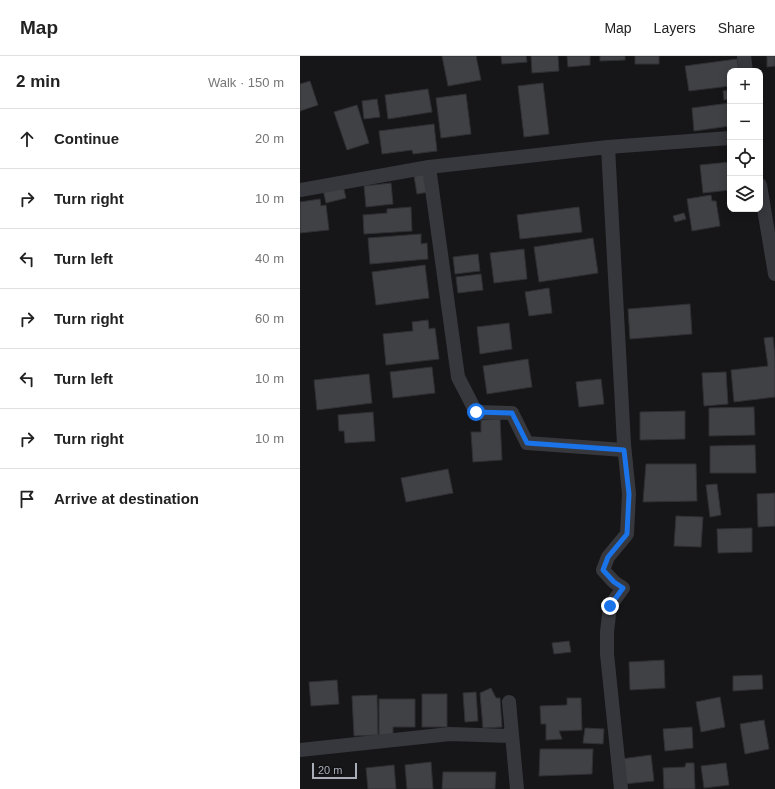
<!DOCTYPE html>
<html lang="en">
<head>
<meta charset="utf-8">
<style>
	:root { --surface:#fff; --page:#f2f2f2; --text:#222; --muted:#767676; --line:#e0e0e0 }
	body { margin:0; font-family:Helvetica,sans-serif; background:var(--page); color:var(--text) }
	.controls { position:absolute; right:12px; top:12px; display:grid; overflow:hidden; border-radius:8px; box-shadow:0 2px 10px #0003 }
	.controls button { width:36px; height:36px; display:grid; place-items:center; padding:0; border:0; border-bottom:1px solid var(--line); background:var(--surface); color:var(--text); font:20px sans-serif }
	.scale { position:absolute; left:12px; bottom:10px; width:45px; box-sizing:border-box; padding-left:4px; border:2px solid #a8adb8; border-top:0; font-size:11px; line-height:14px; white-space:nowrap; color:#a8adb8; -webkit-text-stroke:3px #111113; paint-order:stroke }
	.stop { position:absolute; width:12px; height:12px; margin:-9px; border:3px solid #1a73e8; border-radius:50%; background:#fff }
	.stop.end { background:#1a73e8; border-color:#fff; box-shadow:0 1px 4px #0008 }
	.list { margin:0; padding:0; list-style:none }
	h2 { display:flex; justify-content:space-between; align-items:center; height:52px; margin:0; padding:0 16px; font-size:17px }
	h2 small { font-size:13px; font-weight:400; color:var(--muted) }
	.list li { display:grid; grid-template-columns:26px 1fr auto; gap:12px; align-items:center; box-sizing:border-box; height:60px; padding:0 16px; border-top:1px solid var(--line) }
	.list b { display:block; font-size:15px; white-space:nowrap }
	.list em { font-size:13px; font-style:normal; color:var(--muted) }
	.icon { flex:none; width:22px; height:22px; fill:none; stroke:currentColor; stroke-width:2; stroke-linecap:round; stroke-linejoin:round }
	.map { position:relative; flex:none; width:475px; height:733px; overflow:hidden }
	header { display:flex; align-items:center; gap:24px; box-sizing:border-box; height:56px; padding:0 20px; background:var(--surface); border-bottom:1px solid var(--line) }
	header strong { font-size:19px }
	nav { display:flex; gap:22px; margin-inline-start:auto; font-size:14px }
	main { display:flex }
	aside { flex:1; background:var(--surface) }
	.map>svg:first-child { display:block }
</style>
</head>
<body>
<header>
<strong>Map</strong>
<nav><a>Map</a><a>Layers</a><a>Share</a></nav>
</header>
<main>
<aside>
<h2>2 min<small>Walk · 150 m</small></h2>
<ul class="list">
<li><svg class="icon" aria-label="ahead" viewBox="0 0 24 24"><path d="M12 20V5M6 11l6-6 6 6"/></svg><div><b>Continue</b></div><em>20 m</em></li>
<li><svg class="icon" aria-label="right" viewBox="0 0 24 24"><path d="M7 20v-9h11M14 6l5 5-5 5"/></svg><div><b>Turn right</b></div><em>10 m</em></li>
<li><svg class="icon" aria-label="left" viewBox="0 0 24 24"><path d="M17 20v-9H6M10 6l-5 5 5 5"/></svg><div><b>Turn left</b></div><em>40 m</em></li>
<li><svg class="icon" aria-label="right" viewBox="0 0 24 24"><path d="M7 20v-9h11M14 6l5 5-5 5"/></svg><div><b>Turn right</b></div><em>60 m</em></li>
<li><svg class="icon" aria-label="left" viewBox="0 0 24 24"><path d="M17 20v-9H6M10 6l-5 5 5 5"/></svg><div><b>Turn left</b></div><em>10 m</em></li>
<li><svg class="icon" aria-label="right" viewBox="0 0 24 24"><path d="M7 20v-9h11M14 6l5 5-5 5"/></svg><div><b>Turn right</b></div><em>10 m</em></li>
<li><svg class="icon" aria-label="arrive" viewBox="0 0 24 24"><path d="M6 21V4h12l-3 4 3 4H6"/></svg><div><b>Arrive at destination</b></div></li>
</ul>
</aside>
<div class="map">
<svg width="475" height="733" viewBox="0 0 475 733">
	<rect width="100%" height="100%" fill="#161618"/>
	<path fill="#404145" stroke="#303034" d="M142,0h34l5,24 -33,6z
		M201,0h25l1,6 -25,2z
		M231,0h27l1,15 -27,2z
		M267,0h23v9l-22,2z
		M300,0h25v4l-25,1z
		M335,0h24v8h-24z
		M467,0h8v10l-8,1z
		M437,3l2,12h-9v15l-41,5 -4,-25z
		M10,25l8,24 -18,6v-27z
		M243,27l6,51 -25,3 -6,-51z
		M128,33l4,23 -44,7 -3,-24z
		M430,34v9l-6,1 -1,-9z
		M166,38l5,40 -30,4 -5,-40z
		M77,43l3,18 -16,2 -2,-18z
		M430,47v23l-36,5 -2,-23z
		M57,49l12,38 -22,7 -13,-38z
		M134,68l3,27 -24,3 -1,-4 -30,4 -3,-23z
		M430,106v28l-27,3 -3,-28z
		M127,118l2,18 -12,2 -3,-18z
		M91,127l2,21 -27,3 -2,-21z
		M43,130l3,12 -20,5 -3,-13z
		M411,139l1,6h4l4,25 -28,5 -5,-32z
		M20,143l1,7 5,-1 3,25 -29,3v-31z
		M111,151l1,24 -48,3 -1,-19 24,-2v-4z
		M279,151l3,25 -62,7 -3,-24z
		M384,157l2,6 -11,3 -2,-6z
		M121,178v10l6,-1 1,16 -58,5 -2,-26z
		M293,182l5,35 -59,9 -5,-35z
		M224,193l3,30 -33,4 -4,-30z
		M178,198l2,17 -25,3 -2,-17z
		M125,209l4,33 -53,7 -4,-33z
		M181,218l2,16 -25,3 -2,-16z
		M249,232l3,25 -23,3 -4,-24z
		M390,248l2,30 -62,5 -2,-30z
		M128,264l1,9 6,-1 4,31 -53,6 -3,-31 30,-3 -1,-9z
		M209,267l3,26 -32,5 -3,-27z
		M473,281l2,20v40l-41,5 -3,-32 37,-4 -4,-28z
		M228,303l4,28 -45,7 -4,-28z
		M132,311l3,26 -42,5 -3,-26z
		M426,316l2,32 -24,2 -2,-33z
		M69,318l3,29 -55,7 -3,-30z
		M301,323l3,25 -25,3 -3,-25z
		M454,351l1,28 -46,1v-28z
		M385,355v28l-45,1v-28z
		M73,356l2,29 -30,2 -1,-12h-5l-1,-16z
		M200,363l2,41 -29,2 -2,-30h10v-12z
		M455,389l1,28h-46v-27z
		M346,408h50l1,37 -54,1z
		M148,413l5,24 -47,9 -5,-24z
		M417,428l4,31 -11,2 -4,-32z
		M475,437v33l-17,1 -1,-33z
		M376,460l27,1 -2,30 -27,-1z
		M452,472v24l-34,1 -1,-24z
		M269,585l2,11 -17,2 -2,-11z
		M364,604l1,28 -35,2 -1,-28z
		M462,619l1,14 -30,2v-15z
		M37,624l2,24 -28,2 -2,-24z
		M191,632l5,10h4l2,29 -19,1 -3,-35z
		M176,636l2,29 -13,1 -2,-29z
		M122,638h25v33h-25z
		M77,639l1,40 -24,1 -2,-40z
		M420,641l5,30 -24,5 -5,-30z
		M267,642h14l1,32 -23,1 3,8 -16,1v-16h-5l-1,-18 27,-1z
		M79,643h36v28h-22v12h-14z
		M464,664l5,29 -24,5 -5,-30z
		M392,671l1,21 -28,3 -2,-22z
		M285,672l19,1 -1,15 -20,-1z
		M240,693h53l-1,25 -53,2z
		M351,699l3,26 -30,3 -3,-25z
		M131,706l2,27h-26l-2,-24z
		M386,707h8l1,26h-31l-1,-21 22,-1z
		M426,707l3,22 -25,3 -3,-22z
		M94,709l2,24h-28l-2,-21z
		M143,716h53l-1,17h-53z"/>
	<g fill="none" stroke-linecap="round" stroke-linejoin="round">
		<path stroke="#37383d" stroke-width="14" d="M444,0l2,15
			M308,91l16,297 5,50 -2,40 -19,23 -5,13 11,12 9,6 -13,18 -3,26v22l14,135
			M129,111l29,210 18,35 36,1 15,30 97,7
			M460,129l15,89
			M0,134l129,-23 179,-20 122,-9
			M209,646l8,87
			M0,694l150,-16 62,2"/>
	</g>
	<g fill="none" stroke-linecap="round" stroke-linejoin="round">
		<path stroke="#1a73e8" stroke-width="5" d="M176,356l36,1 15,30 97,7 5,44 -2,40 -19,23 -5,13 11,12 9,6 -13,18"/>
	</g>
</svg>
<div class="controls">
<button>+</button>
<button>−</button>
<button><svg class="icon" aria-label="locate" viewBox="0 0 24 24"><circle cx="12" cy="12" r="6"/><path d="M12 2v4M12 18v4M2 12h4M18 12h4"/></svg></button>
<button><svg class="icon" aria-label="layers" viewBox="0 0 24 24"><path d="M12 4l9 5-9 5-9-5zM3 14l9 5 9-5"/></svg></button>
</div>
<div class="scale">20 m</div>
<div class="stop" style="left:176px;top:356px"></div>
<div class="stop end" style="left:310px;top:550px"></div>
</div>
</main>
</body>
</html>
